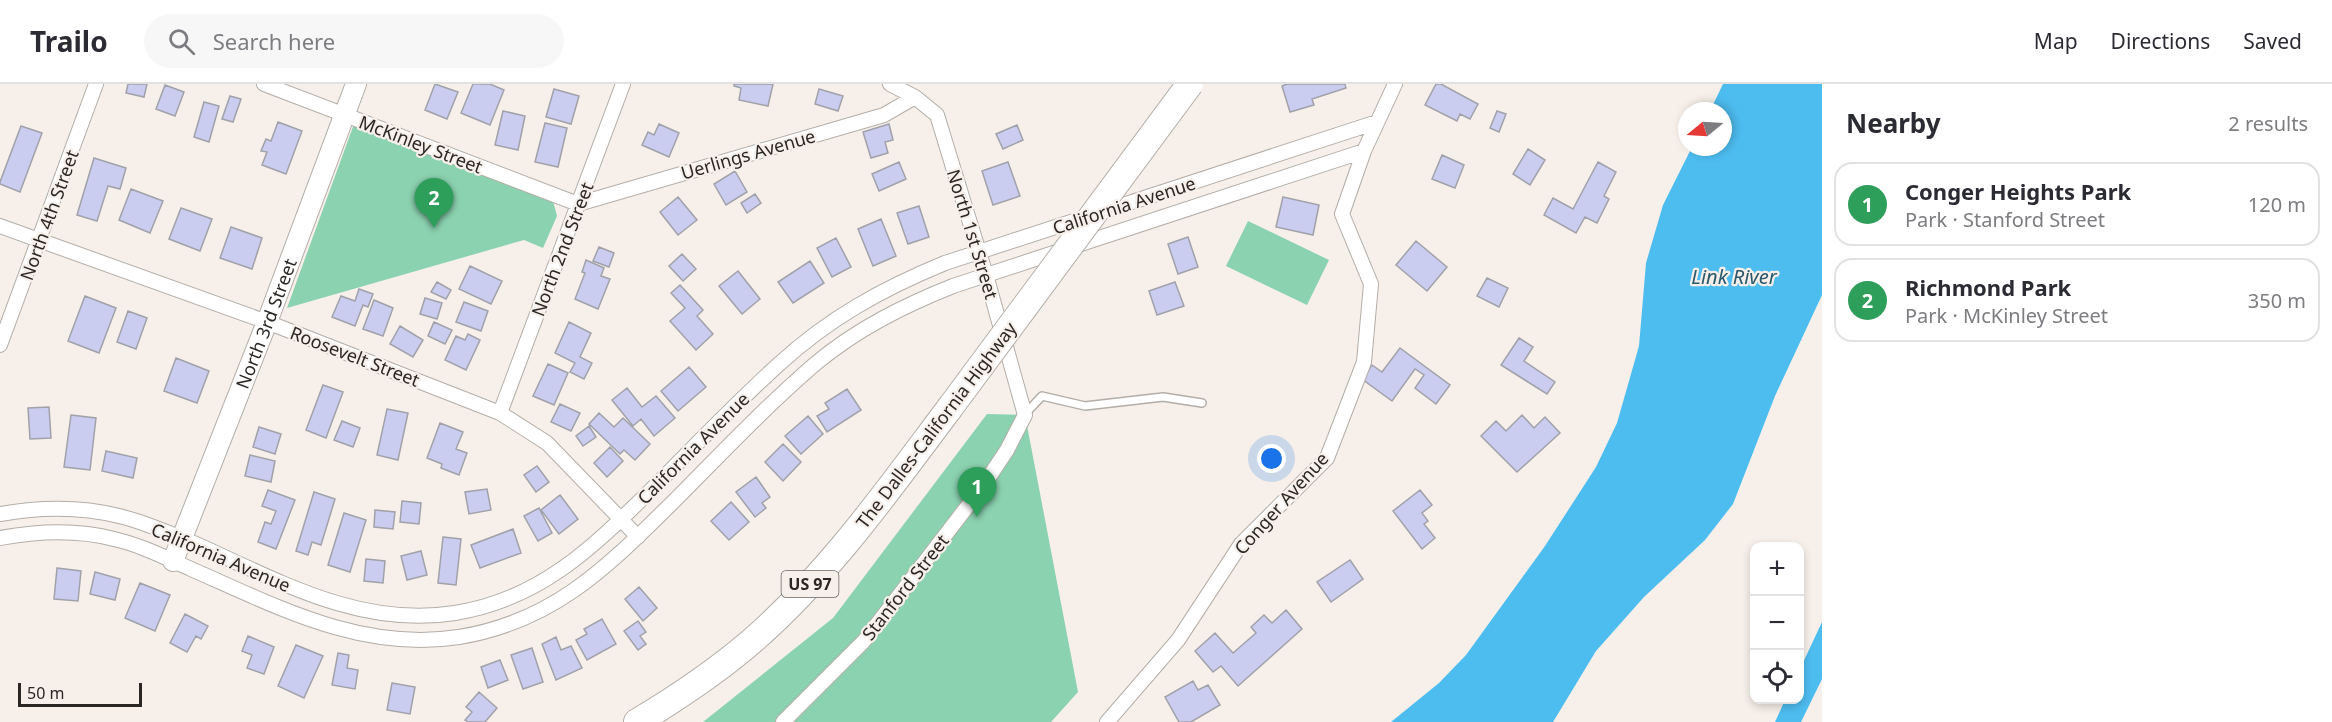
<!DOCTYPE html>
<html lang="en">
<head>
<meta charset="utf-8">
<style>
	:root { --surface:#fff; --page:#f7f7f7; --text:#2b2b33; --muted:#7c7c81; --line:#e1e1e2; --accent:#ea580c }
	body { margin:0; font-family:"Noto Sans",sans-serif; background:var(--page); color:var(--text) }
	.controls { position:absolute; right:18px; bottom:18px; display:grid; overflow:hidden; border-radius:12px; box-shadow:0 3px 9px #0003 }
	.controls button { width:54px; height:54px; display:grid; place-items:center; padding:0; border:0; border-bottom:2px solid var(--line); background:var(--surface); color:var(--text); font:30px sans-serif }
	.compass { position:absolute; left:1678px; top:18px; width:54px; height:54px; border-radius:50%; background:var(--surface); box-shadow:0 3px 9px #0003; rotate:252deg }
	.scale { position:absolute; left:18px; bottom:15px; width:124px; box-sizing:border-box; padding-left:6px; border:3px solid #2a2725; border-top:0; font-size:16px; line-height:21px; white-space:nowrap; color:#2a2725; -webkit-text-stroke:4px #f7f0ea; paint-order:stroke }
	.you { position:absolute; left:1272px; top:375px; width:21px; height:21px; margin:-15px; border:4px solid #fff; border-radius:50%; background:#1a73e8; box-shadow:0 0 0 9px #1a73e833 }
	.badge { display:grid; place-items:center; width:39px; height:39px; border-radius:50%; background:var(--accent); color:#fff; font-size:20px; font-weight:700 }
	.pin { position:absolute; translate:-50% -50px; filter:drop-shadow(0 2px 3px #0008) }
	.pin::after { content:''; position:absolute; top:32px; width:21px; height:18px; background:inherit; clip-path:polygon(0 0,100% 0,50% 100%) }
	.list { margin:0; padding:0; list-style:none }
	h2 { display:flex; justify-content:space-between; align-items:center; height:78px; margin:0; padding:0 24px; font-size:26px }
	h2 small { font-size:20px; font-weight:400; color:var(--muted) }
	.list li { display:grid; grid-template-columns:39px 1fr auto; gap:18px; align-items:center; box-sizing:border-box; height:84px; margin:0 12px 12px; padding:0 12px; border:2px solid var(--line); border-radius:18px }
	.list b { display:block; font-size:22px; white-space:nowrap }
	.list p { margin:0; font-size:20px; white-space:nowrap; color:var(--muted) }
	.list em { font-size:20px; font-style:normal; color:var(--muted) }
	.icon { flex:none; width:33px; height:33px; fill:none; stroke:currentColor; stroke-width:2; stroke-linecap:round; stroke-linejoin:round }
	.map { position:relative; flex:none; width:1822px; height:638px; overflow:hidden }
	header { display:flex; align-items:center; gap:36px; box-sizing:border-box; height:84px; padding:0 30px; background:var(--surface); border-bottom:2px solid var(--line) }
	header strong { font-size:28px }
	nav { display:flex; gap:33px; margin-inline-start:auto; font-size:21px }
	.search { width:420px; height:54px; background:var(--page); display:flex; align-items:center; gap:15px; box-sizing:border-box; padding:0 21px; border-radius:33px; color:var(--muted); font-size:22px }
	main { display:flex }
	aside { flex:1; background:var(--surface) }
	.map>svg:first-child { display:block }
</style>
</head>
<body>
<header>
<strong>Trailo</strong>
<div class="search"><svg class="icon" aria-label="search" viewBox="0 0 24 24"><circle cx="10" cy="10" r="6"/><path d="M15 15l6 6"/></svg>Search here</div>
<nav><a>Map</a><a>Directions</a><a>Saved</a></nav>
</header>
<main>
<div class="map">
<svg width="1822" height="638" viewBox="0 0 1822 638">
	<rect width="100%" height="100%" fill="#f7f0ea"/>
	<path fill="#8bd2b0" d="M354,40l199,77 4,15 -14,32 -19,-8 -237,68z
		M1248,137l81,39 -22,45 -81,-39z
		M987,330l38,1 53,277 -27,30h-348l130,-104z"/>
	<path fill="#4dbcef" d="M1723,0h99v211l-47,101 -42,108 -28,36 -61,57 -48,54 -43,71h-162l48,-39 27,-28 79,-109 51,-79 21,-44 22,-77 7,-83 17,-58 29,-58h31v-36h-13z
		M1822,538v57l-21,43h-26l10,-22h15v-31z"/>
	<path fill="#cacdf0" stroke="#a0a1a9" stroke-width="1.5" d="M128,0h19l-3,13 -18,-4z
		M435,0l23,8 -11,27 -22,-9z
		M473,0h17l14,6 -14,35 -29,-12z
		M734,0h39l-5,22 -29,-6 2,-12 -7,-2z
		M1287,0h58l1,4 -34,11 2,6 -24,7 -8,-26z
		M1436,0h5l37,20 -8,15 -10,-5 -3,7 -32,-16z
		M165,1l19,7 -9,24 -19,-7z
		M554,5l25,7 -8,28 -25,-7z
		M819,5l24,7 -5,15 -23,-7z
		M230,12l11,3 -8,23 -11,-3z
		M204,18l15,4 -10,36 -15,-5z
		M503,27l22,5 -7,34 -23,-5z
		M1497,27l9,3 -7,18 -9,-4z
		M278,38l24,9 -16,43 -24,-9 5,-13 -6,-1 5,-12 5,2z
		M545,39l22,5 -9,39 -23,-5z
		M659,40l20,9 -10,24 -27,-12 6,-13 6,3z
		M889,40l4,16 -8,2 3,11 -17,5 -8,-26z
		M1017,41l6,15 -20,9 -7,-15z
		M21,42l21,7 -22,59 -20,-8v-2z
		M1528,65l17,11 -15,25 -17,-11z
		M1442,71l22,10 -9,23 -23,-9z
		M94,74l32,10 -6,21 -12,-3 -11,35 -20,-6z
		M899,78l7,17 -27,12 -7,-17z
		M1008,78l12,34 -27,9 -11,-34z
		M1598,78l18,10 -12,24 5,3 -12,24 -12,-6 -9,16 -32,-18 9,-17 20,11z
		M735,87l12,21 -21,13 -12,-21z
		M131,105l32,12 -13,32 -31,-13z
		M755,110l6,9 -14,10 -6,-10z
		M678,113l19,23 -19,15 -18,-23z
		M1283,113l36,8 -6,30 -37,-8z
		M919,122l10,31 -21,7 -11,-31z
		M181,124l31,11 -12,32 -31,-12z
		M881,135l15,37 -23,10 -15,-37z
		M231,143l31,11 -10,31 -32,-11z
		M1188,153l10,30 -20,7 -10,-30z
		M836,154l15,29 -19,10 -15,-29z
		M1416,157l31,26 -20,24 -31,-26z
		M599,163l15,6 -5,14 -16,-6z
		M682,170l14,15 -13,12 -14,-15z
		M586,176l18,8 -3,8 9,3 -12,30 -23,-10 10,-26 -3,-1z
		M810,177l14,22 -31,20 -15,-21z
		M470,182l32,15 -11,23 -32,-15z
		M738,187l22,28 -18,15 -23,-28z
		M1487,194l21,10 -9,19 -22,-11z
		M437,198l14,8 -5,9 -15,-7z
		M1175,198l9,24 -27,9 -8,-24z
		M680,201l23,25 -6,6 16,18 -17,16 -26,-29 15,-13 -14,-15z
		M359,205l14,5 -5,13 -5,-2 -8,21 -23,-9 9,-21 14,5z
		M85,212l31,12 -17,45 -31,-12z
		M425,214l17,5 -5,16 -17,-5z
		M374,216l19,8 -10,28 -20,-7z
		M464,218l24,9 -7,20 -25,-9z
		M128,227l19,7 -11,31 -19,-7z
		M434,238l18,8 -7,14 -17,-8z
		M569,238l22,11 -11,24 12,6 -8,16 -14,-7 5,-9 -20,-10z
		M400,242l23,14 -10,17 -23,-13z
		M468,250l12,6 -14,30 -21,-10 11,-24 9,4z
		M1519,254l14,9 -9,14 31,21 -8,12 -46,-29z
		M1400,264l50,37 -14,19 -21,-16 9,-13 -9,-6 -23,32 -30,-22 10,-14 10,7z
		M176,274l33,13 -12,32 -33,-12z
		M548,280l20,9 -14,32 -21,-9z
		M689,283l17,20 -28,24 -17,-20z
		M323,301l20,7 -17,46 -20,-8z
		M627,304l15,19 14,-11 19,22 -21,18 -13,-17 -8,7 -21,-26z
		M847,305l14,21 -34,22 -10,-16 12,-7 -4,-6z
		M560,320l20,9 -9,18 -20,-9z
		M49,323l2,31 -21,1 -2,-31z
		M387,325l21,4 -10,47 -21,-5z
		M599,329l15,14 9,-9 27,26 -15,16 -11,-10 -4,4 -31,-30z
		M71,331l25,3 -6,52 -26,-3z
		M1522,331l12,13 11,-11 15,16 -43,39 -36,-36 15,-15 10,10z
		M808,332l15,18 -22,20 -16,-18z
		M342,337l18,7 -7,19 -19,-7z
		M440,339l23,9 -7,17 11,4 -8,22 -18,-7 1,-4 -15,-6z
		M589,342l7,11 -13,9 -7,-10z
		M259,343l22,7 -6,20 -22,-7z
		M783,360l18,18 -18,19 -18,-19z
		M610,363l13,14 -16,16 -13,-14z
		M106,367l31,7 -4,20 -31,-7z
		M250,371l25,6 -4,21 -26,-6z
		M537,382l12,16 -13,10 -12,-17z
		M756,393l14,20 -8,6 4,5 -11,9 -19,-25z
		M487,405l4,21 -22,4 -4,-22z
		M268,406l27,10 -19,49 -18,-7 7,-20 6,2 5,-13 -14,-5z
		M1420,406l12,15 -10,8 6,8 -4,3 11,14 -13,11 -29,-38z
		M314,408l21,7 -14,46 -9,-3 -4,13 -12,-4z
		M560,411l18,24 -19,15 -18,-24z
		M402,417l19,2 -2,21 -19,-2z
		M731,418l18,20 -20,18 -18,-19z
		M539,424l13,25 -14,8 -14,-25z
		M375,426l20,2 -2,17 -19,-2z
		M344,429l22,7 -16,52 -22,-7z
		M513,445l8,24 -41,15 -9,-23z
		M443,453l18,2 -5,46 -18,-2z
		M421,467l6,24 -20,5 -6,-24z
		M366,475l19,2 -2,22 -19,-2z
		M1350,476l13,19 -32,23 -14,-20z
		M57,484l24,3 -3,30 -24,-2z
		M95,488l25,7 -5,21 -25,-6z
		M140,499l30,12 -15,36 -30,-13z
		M639,503l18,21 -14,13 -18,-22z
		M1286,526l16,19 -64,57 -17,-20 -8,6 -18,-21 20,-18 18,20 23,-20 -5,-6 13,-12 8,8z
		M185,530l23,12 -7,13 -5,-3 -9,16 -17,-9z
		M602,535l14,25 -29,16 -11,-20 11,-6 -3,-5z
		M638,537l8,11 -6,4 6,8 -8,6 -14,-19z
		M248,552l26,11 -10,27 -17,-6 5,-13 -10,-4z
		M556,553l5,13 10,-4 11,22 -26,12 -14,-36z
		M296,561l27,11 -19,42 -26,-12z
		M532,564l11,34 -20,7 -12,-34z
		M338,569l11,2 -2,13 11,2 -3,19 -23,-4z
		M500,576l8,20 -20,8 -7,-21z
		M1193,597l5,9 10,-5 12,20 -29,17h-12l-14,-25z
		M392,599l23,4 -5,27 -23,-4z
		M479,608l18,16 -12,14h-17l-3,-2 7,-8 -6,-5z"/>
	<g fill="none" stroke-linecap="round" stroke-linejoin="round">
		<g stroke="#b4ada7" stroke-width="10">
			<path id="lane" d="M1025,330l17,-18 43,10 78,-9 39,6"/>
		</g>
		<g stroke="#b4ada7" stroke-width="16">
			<path id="street" d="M264,0l314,120 306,-89 31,-18
				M0,142l267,96 233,91 47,30 91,94
				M0,261l96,-261
				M500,329l123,-329
				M0,430c40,-7 79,-8 119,2 26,6 52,18 77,28 83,37 164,84 259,69 87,-14 139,-67 199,-126 41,-41 81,-83 124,-122 51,-47 104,-76 167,-102l432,-141
				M0,454c38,-7 76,-9 114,1 27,6 52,19 77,30 87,38 170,83 268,68 93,-15 146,-68 210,-131 48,-48 95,-98 146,-142 42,-35 88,-58 138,-78l411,-135
				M783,638l81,-81 119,-155 24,-36 18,-35 -39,-140 -49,-160 -22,-18 -25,-13
				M1107,638l71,-82 63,-96 86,-86 37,-96 7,-78 -29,-70 22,-63 31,-67"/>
		</g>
		<g stroke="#b4ada7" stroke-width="22">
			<g id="secondary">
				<path id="s1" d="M173,477l94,-239 89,-238"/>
			</g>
		</g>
		<g stroke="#b4ada7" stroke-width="28">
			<path id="highway" d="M637,638c40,-24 79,-50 115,-81 77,-67 136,-151 197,-232"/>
		</g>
		<use href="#lane" stroke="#fff" stroke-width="7"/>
		<use href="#street" stroke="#fff" stroke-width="14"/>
		<use href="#secondary" stroke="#fff" stroke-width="20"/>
		<use href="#highway" stroke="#fff" stroke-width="26"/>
		<g stroke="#b4ada7" stroke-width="28" stroke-linecap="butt">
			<path id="highway-bridge" d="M949,325l241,-325"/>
		</g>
		<use href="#highway-bridge" stroke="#fff" stroke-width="26"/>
	</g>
	<g text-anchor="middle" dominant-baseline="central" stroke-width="4.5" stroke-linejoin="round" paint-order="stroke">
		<rect fill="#f7f0ea" stroke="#686360" stroke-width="1.5" x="781.5" y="487" width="57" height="26" rx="4.5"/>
		<g font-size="16" font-weight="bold" fill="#2a2725">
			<text x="810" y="500">US 97</text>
		</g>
		<g font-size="18" fill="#2a2725" stroke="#f7f0ea">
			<text transform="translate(421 60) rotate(21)">McKinley Street</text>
			<text transform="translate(748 70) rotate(-16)">Uerlings Avenue</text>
			<text transform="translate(1124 121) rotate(-18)">California Avenue</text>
			<text transform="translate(49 131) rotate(-70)">North 4th Street</text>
			<text transform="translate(973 150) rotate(73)">North 1st Street</text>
			<text transform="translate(562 165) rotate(-69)">North 2nd Street</text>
			<text stroke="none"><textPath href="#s1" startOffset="255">North 3rd Street</textPath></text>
			<text transform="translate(355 272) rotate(21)">Roosevelt Street</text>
			<text transform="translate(936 341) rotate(-53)">The Dalles-California Highway</text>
			<text transform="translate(693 364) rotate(-45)">California Avenue</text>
			<text transform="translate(1281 419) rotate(-48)">Conger Avenue</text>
			<text transform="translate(221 473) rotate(23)">California Avenue</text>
			<text transform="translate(905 503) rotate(-52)">Stanford Street</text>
		</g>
		<g font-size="20" font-style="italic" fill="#2a586d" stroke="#f7f0ea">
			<text x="1734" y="192">Link River</text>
		</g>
	</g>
</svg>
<div class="controls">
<button>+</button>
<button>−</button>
<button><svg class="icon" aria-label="locate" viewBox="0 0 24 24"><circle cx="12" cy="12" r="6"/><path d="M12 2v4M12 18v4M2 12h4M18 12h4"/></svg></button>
</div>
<svg class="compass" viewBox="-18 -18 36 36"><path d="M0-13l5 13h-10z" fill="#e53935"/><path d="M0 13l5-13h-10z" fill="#7c7c81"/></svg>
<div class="scale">50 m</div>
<div class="you"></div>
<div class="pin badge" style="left:977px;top:433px;background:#2e9e5b">1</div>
<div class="pin badge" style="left:434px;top:144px;background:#2e9e5b">2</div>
</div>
<aside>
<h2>Nearby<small>2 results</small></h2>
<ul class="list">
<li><span class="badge" style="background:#2e9e5b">1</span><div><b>Conger Heights Park</b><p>Park · Stanford Street</p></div><em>120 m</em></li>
<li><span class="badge" style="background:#2e9e5b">2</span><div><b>Richmond Park</b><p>Park · McKinley Street</p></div><em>350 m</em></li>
</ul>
</aside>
</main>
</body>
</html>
